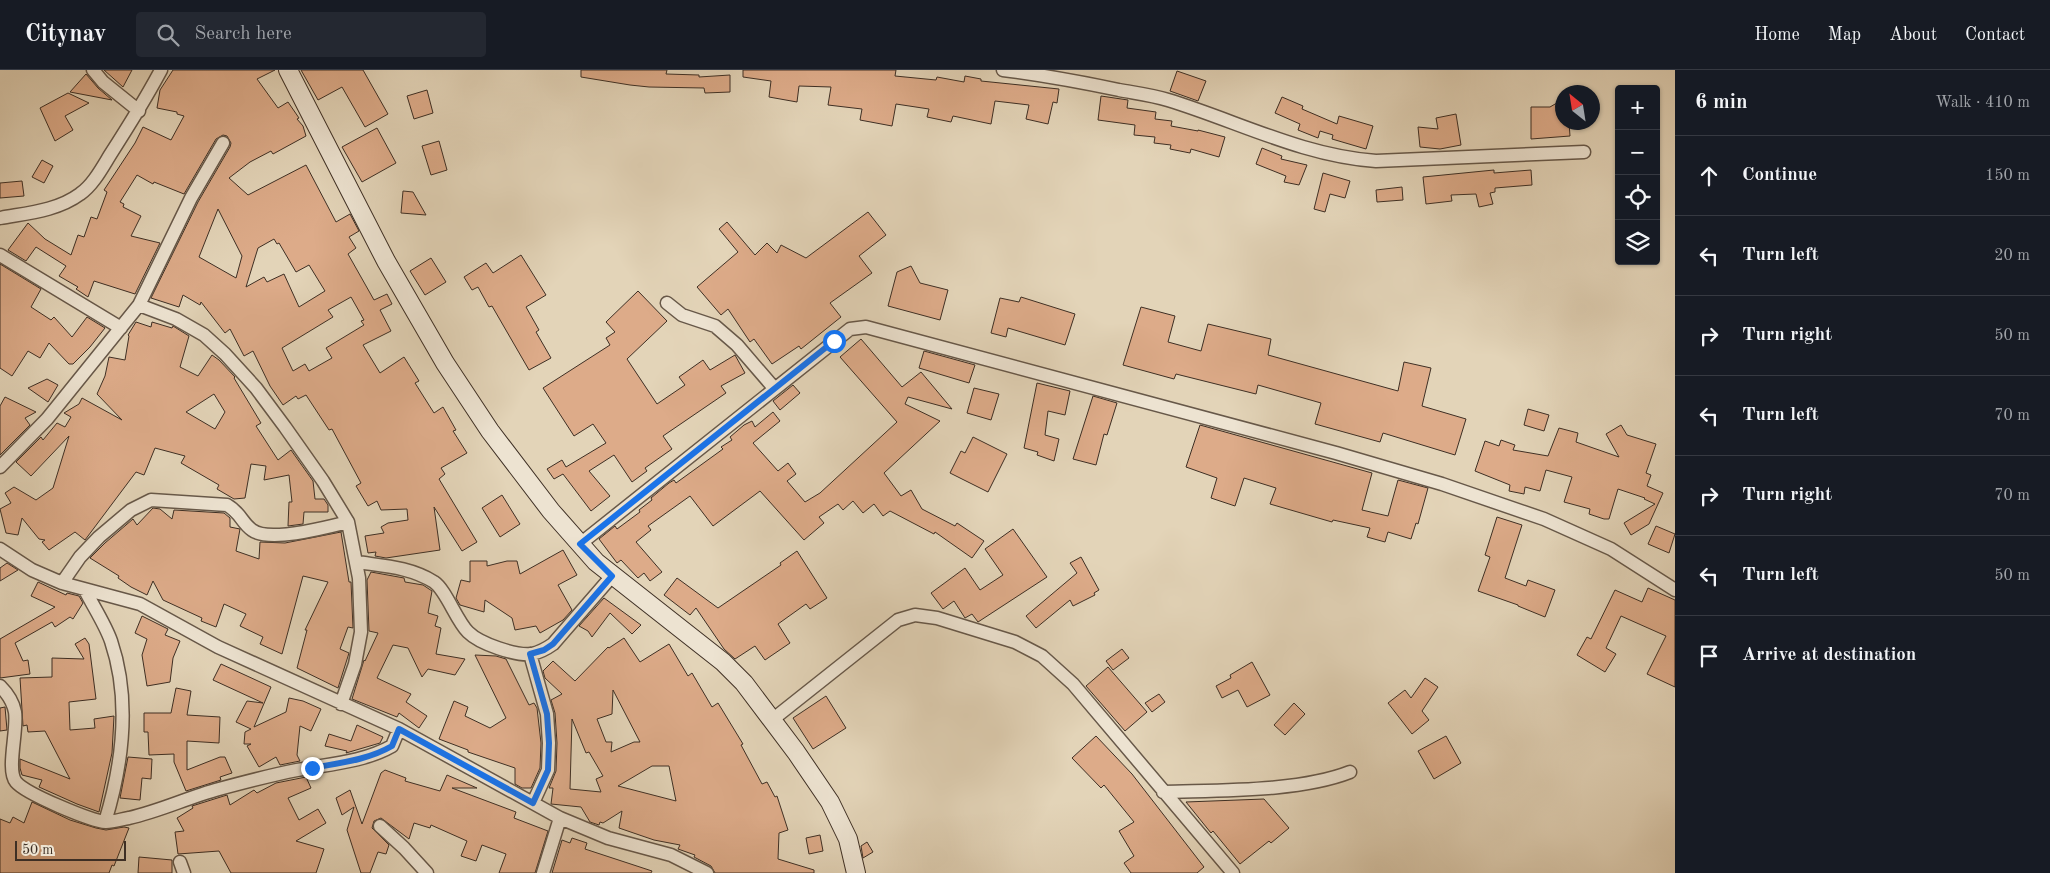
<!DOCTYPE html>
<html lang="en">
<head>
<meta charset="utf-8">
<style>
	:root { --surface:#171b24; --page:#242831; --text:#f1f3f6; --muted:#9ea1a6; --line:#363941 }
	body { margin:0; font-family:"Old Standard TT",serif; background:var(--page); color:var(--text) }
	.controls { position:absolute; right:15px; top:15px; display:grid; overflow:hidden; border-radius:5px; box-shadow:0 1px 4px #0004 }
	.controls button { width:45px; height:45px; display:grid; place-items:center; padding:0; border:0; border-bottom:1px solid var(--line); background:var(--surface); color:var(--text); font:25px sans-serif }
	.compass { position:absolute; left:1555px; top:15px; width:45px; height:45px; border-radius:50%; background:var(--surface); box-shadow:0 1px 4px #0004; rotate:330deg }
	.scale { position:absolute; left:15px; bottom:12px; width:111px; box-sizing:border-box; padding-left:5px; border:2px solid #3e2f24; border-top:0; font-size:14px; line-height:18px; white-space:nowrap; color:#3e2f24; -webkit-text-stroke:4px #ede3d1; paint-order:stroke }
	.stop { position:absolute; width:15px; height:15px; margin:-11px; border:4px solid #1a73e8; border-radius:50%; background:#fff }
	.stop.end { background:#1a73e8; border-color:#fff; box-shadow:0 1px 5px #0008 }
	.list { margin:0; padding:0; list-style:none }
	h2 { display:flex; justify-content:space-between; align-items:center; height:65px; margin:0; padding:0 20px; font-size:21px }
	h2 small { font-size:16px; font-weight:400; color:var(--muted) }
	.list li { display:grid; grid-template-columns:32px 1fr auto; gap:15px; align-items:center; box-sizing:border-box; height:80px; padding:0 20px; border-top:1px solid var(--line) }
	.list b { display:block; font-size:19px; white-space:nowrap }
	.list em { font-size:16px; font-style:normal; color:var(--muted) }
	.icon { flex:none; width:28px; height:28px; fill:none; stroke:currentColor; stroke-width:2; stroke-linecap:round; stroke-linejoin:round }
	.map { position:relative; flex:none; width:1675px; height:803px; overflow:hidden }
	header { display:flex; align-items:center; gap:30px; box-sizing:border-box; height:70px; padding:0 25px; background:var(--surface); border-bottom:1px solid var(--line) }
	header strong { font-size:24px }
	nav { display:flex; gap:28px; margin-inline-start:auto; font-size:18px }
	.search { width:350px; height:45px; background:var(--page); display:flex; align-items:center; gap:12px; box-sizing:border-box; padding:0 18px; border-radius:5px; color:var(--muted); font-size:19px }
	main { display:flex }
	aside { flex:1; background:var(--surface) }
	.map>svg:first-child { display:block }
</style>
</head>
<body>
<header>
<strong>Citynav</strong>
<div class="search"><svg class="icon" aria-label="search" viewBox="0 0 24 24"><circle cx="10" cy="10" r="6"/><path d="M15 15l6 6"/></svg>Search here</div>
<nav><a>Home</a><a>Map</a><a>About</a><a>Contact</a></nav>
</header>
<main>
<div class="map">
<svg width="1675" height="803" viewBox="0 0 1675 803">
	<rect width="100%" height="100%" fill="#e3d4b8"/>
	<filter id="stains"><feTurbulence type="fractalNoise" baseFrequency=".004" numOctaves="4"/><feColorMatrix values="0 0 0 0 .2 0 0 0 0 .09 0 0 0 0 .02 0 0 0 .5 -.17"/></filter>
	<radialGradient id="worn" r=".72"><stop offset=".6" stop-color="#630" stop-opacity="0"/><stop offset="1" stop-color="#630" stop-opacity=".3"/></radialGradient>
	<path fill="#ddab89" stroke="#3e2f24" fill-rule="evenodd" d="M104,0h28l-9,17z
		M173,0h102l-18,9 21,29 10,-6 11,16 -2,1 6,7 3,10 -33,18 -2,-3 -21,11 -21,16 19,17 58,-30 30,57 14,-8 9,17 -10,6 7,11 -8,6 26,46 13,-6 5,10 -12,6 11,21 -28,14 17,28 24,-16 15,24 -4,2 19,30 9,-6 13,23 -3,1 14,22 -26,15 4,6 -6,5 38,63 -15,9 -28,-44 6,43 -54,8 -11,-2 1,-4 -8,1 -3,-17 19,-3 -3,-6 7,-4 20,-3 -1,-11 -26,1 -4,-9 -9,5 -12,-20 5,-3 -29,-54 -3,1 -23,-35 -8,4 -2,-3 -13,9 -13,-19 -17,-35 -9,5 -14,-27 -5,4 -24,-31 -1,3 -17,-10 -4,12 -28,-9 47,-96 32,-55 1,-4 -4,-7 -4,-1 -7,4 -32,55 -30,-12 -1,2 -16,-9 -17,27 4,2 -1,3 18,9 -10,20 29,7 -25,51 -41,-13 -6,16 -12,-8 2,-2 -19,-11 7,-10 -30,-19 -10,14 -18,-11 20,-27 17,16 26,16 7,-20 6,2 7,-20 6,2 10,-27 -3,-2 31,-47 8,-16 28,13 13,-24 -7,-2v-2l-20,-4 3,-18zM218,139l24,47 -6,22 -37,-21zM274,169l3,5 2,-1 17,29 13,-7 16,26 -26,16 -15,-33 -17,8 -3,-5 -18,10 12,-39zM351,227l13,23 -3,1 3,4 -38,23 6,10 -23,13 -4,-7 -12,7 -11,-23 51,-31 -5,-7z
		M301,0h62l25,44 -23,13 -23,-40 -24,13z
		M581,0h86l-1,4 33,1v2l31,-2v17l-25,1 -1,-5 -55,-1 -19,-2 -49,-8z
		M743,0h153l-1,6 41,4 1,-3 27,5 1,-6 16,3v2l78,8 -2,14 -4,-1 -5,22 -22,-5 3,-14 -34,-4 -4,23 -38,-8 -2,6 -24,-5 2,-8 -33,-5 -4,22 -32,-6 2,-11 -34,-4 3,-18 -32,-1 -2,16 -28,-5 2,-16 -28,-4z
		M1177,1l29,10 -8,20 -28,-10z
		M86,4l12,14 14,12 -42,-8z
		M427,20l6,23 -19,6 -7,-23z
		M68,23l21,10 -24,13 8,14 -18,11 -15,-33z
		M1101,26l27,4 -1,8 29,4 -1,7 17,2 -1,5 27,5v-1l27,7 -6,20 -28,-8 -1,4 -20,-4 1,-4 -17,-2 1,-6 -21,-2 1,-10 -37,-5z
		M1282,27l21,9 -1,3 35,15 2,-8 34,10 -7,23 -34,-10 1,-4 -13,-4 -2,7 -20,-8 2,-6 -25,-11z
		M1562,30v22h7l1,14 -39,3v-32h19z
		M1456,44l5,31 -21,4 -20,-2 -2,-20 20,2 -2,-11z
		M377,58l19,35 -34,19 -20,-35z
		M439,71l8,29 -16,5 -9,-29z
		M1262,78l20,8 -1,3 26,6 -8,20 -15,-3 2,-6 -30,-12z
		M42,90l11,6 -9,17 -12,-6z
		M1494,100v3l37,-3 1,15 -37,3v4l-5,1 3,11 -14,3 -3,-13 -25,1 1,6 -26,3 -3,-27z
		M1323,103l27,8 -5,17 -15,-4 -5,18 -11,-3z
		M22,111l2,15 -24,2v-15z
		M1402,117l1,13 -26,2 -1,-12z
		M403,121l10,1 13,23 -25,-2z
		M868,142l18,23 -27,21 13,17 -42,30 11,14 -40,32 -2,-3 -27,18 -18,-25 -4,3 -22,-33 -7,6 -24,-28 41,-35 -19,-23 8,-7 28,33 12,-12 10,10 4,-8 25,13z
		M521,185l25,40 -20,12 13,23 -3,2 15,26 -22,12 -37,-64 -3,1 -11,-20 -6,3 -8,-13 22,-14 7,10z
		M431,188l15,24 -21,13 -15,-24z
		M0,194l41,25 -10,18 20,13 3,-3 18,20 15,-20 18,11 -15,19 -17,17h-4l-20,-21 -9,15 -12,-7 -16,25 -12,-8z
		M911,196l9,17 28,7 -8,30 -52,-14 9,-34z
		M638,221l29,30 -40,38 30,45 28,-19 -6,-8 24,-17 7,10 25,-15 10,18 -24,13 5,7 -63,43 9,13 -27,19 2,3 -15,11 -18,-27 -25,16 21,25 -19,15 -28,-37 -9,5 -7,-10 15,-9 4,7 40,-24 -13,-19 -19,12 -31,-48 67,-43 -4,-7 9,-6 -9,-10z
		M1021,227l54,17 -10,31 -57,-17 -2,9 -15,-4 9,-35 19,4z
		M1141,237l34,9 -7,26 33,9 7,-27 63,15 -3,16 130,36 6,-29 27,6 -9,38 44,13 -11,36 -72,-22 -3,9 -65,-18 6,-21 -63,-18 -2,9 -80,-20 -2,5 -51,-14z
		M136,252l15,5 1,-5 20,6 1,-2 16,10 -9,31 18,9 14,-21 7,5 16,17 -1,1 27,45 -5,3 22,34 13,-10 22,31 2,18h9l4,6v7h-24l-1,12 -15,2 1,-24h3l-3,-27 -25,5 2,-14 -15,-2 -6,34 -11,1 -17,-10 2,-4 -38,-22 4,-7 -30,-8 -11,27 -8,-3 -51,68 -10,-8 -26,18 -7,-8 3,-2 -6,-1 -17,-21 -4,17 -12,-2 -6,-24 11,-6 -6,-10 9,-6 22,13 17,-12 16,-52 -38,40 -15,-14 25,-25 2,3 14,-17 8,4 6,-10 -7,-4 15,-9 3,-6 40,22 -25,-26 8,-18 4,-19 16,3 4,-24 -1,-1zM214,324l11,18 -10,17 -29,-17z
		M861,269l41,48 19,-15 31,37 -44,-12 -3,7 35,17 -56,52 17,23 10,-6 11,19 33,17 2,-3 27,18 -12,17 -37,-26 -1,2 -44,-23 -7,5 -9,-12 -11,9 -10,-12 -10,9 -5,-6 -19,13 5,6 -20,17 -44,-49 -47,35 -23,-30 -42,30 3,4 -15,12 26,30 -12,9 -6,-8 -6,5 -17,-18 -4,3 -18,-24 16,-13 2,3 23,-17 -1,-2 13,-10 -1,-2 18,-15 5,-3 2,3 47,-34 -2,-2 11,-7 -2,-3 14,-12 8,-4 3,6 18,-15 7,9 -27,22 25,28 10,-8 8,11 -9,7 18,21 15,-9 77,-71 -57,-65z
		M924,281l51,14 -6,18 -50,-15z
		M47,309l11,6 -10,17 -20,-14z
		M1037,313l33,8 -5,24 -17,-4 -3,24 14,4 -5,22 -17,-6 1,-3 -14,-4z
		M793,315l7,8 -20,17 -7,-9z
		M974,318l25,6 -8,26 -24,-7z
		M1093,326l24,7 -10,32 -3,-1 -8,31 -23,-6z
		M5,327l31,15 -11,6 5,7 -30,30v-49z
		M1528,339l21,6 -5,16 -20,-6z
		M1200,355l172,48 -10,37 26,6 10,-36 30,8 -10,36 -2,-1 -5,16 -23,-7 -3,10 -18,-5 3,-9 -37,-8 -1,2 -62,-18 6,-16 -32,-10 -9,28 -24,-8 6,-20 -31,-11z
		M1621,355l6,10 29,9 -10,29 5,2 -4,11 16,7 -14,31 -18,11 -7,-12 31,-19 -11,-5 1,-1 -27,-9 -9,30h-5l-15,-5 1,-5 -26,-7 8,-25 -26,-7 -6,21 -15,-4 -1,7 -15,-3 1,-6 -35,-14 10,-30 14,5 2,-6 14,5 -2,5 35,6 11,-28 19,5 -2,9 43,15 -13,-23z
		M973,367l34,17 -19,38 -38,-19 11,-22 4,2z
		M502,425l18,29 -20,13 -18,-29z
		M153,438l7,1 12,10 2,-9 50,3 6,5v9l10,2 -4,22 23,8 1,-17 25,1 56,-11 8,50h2l2,46 -5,-1 -8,22 9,4 -11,35 -41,-20 10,-38h-2l23,-48 -25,-6 -21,78 -22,-10 3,-7 -23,-11 6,-12 -22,-10 -8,23 -15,-6 1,-3 -39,-18 -10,-19 -6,14 -16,-8 -13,-9 1,-2 -29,-18 15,-15 28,-24 4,6z
		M1497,447l25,8 -17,53 21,8 2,-6 27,10 -10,27 -27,-11v-1l-40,-14 12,-34 -5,-2z
		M1656,456l19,8 -6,19 -21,-9z
		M1013,459l34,48 -69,45 -6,-8 -7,4 -11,-17 -11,8 -12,-16 34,-25 15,22 23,-15 -18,-26z
		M563,480l14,25 -19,10 14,25 -9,10 -23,13 -4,-7 -21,4 -3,-12 -27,-18 -1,12 -24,-7 -4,-7 5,-18 9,2v-21h17v5l20,-5h10l3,13z
		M797,481l30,47 -17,11 -4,-5 -28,20 12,19 -25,17 -10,-14 -20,13 -11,-10 -28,-41 -6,7 -26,-20 13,-17 41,30 63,-43 -1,-2z
		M1081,487l18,33 -5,3 1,2 -22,11 -3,-6 -34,28 -10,-12 51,-43 -7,-10z
		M7,493l11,7 -18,11v-13z
		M371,502l33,6 1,4 18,3 9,6 -4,22 10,3 -3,10 6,2 -5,26 29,5 -10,16 -27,-6 -6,8 -14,-29 -15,-3 -16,33 34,16 -5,8 21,14 -8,12 -20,-15 -2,4 -45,-18 12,-39 1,1 13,-28 -9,-2 -2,-51z
		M38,512l28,13 1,-2 12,3 4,7 -10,16 -3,-2 -15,10 -3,-5 -37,21 8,18 5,-1 2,14 -30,4v-39l55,-32 -24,-11z
		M1648,518l27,12v87l-28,-13 19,-38 -45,-20 -15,32 10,6 -11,18 -28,-17 10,-18 4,2 24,-49 27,12z
		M604,528l37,27 -9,9 -22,-21 -18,24 -4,-6 -9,-5z
		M142,546l26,13 -3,6 15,6 -7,17 -3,24 -23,4 -5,-31 5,-16 -12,-6z
		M85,568l4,6 7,55 -27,3 1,28 25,-2 -1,-9 20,-3 -2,37 -13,59 -22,-8 -38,-17 3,-7 -20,-5 -2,-7v-9l50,20 -25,-48 -17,1 -1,-7 -4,1 -3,-48 32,-1v-19l32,1 -9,-15z
		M624,568l16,24 29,-18 19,32 4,-3 20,34 6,-4 25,41 -2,1 21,39 5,-2 8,15 2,-1 11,34 -9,3 -1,26 36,11v3h-99l-4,-7 -17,-9 1,-2 -17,-6 2,-4 -26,-5 -35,-12 3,-17 -19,12 -3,-1 -1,3 -9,-3 -9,-15 -30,-3 2,-16h-4l7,-17 1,-28 -2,-30 -4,-13 11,-6 -17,-16 -2,-7 10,-10 22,20 33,-34 1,1zM613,620l27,52h-6l-23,10 1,-10h-6l-9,-23 15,-5zM572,649l14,34 3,-1 14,24 -7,3 5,13 -31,-3zM652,696h17l7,35 -58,-15z
		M1122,579l7,9 -16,12 -7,-9z
		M475,585l21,1 10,3 23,46 5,-2 3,5 4,35 -1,25 -9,20h-9l-7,-4v-16l-47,-16v-2l-29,-11 15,-38 14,6 -3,9 25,12 16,-10z
		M1252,592l18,33 -23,12 -9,-17 -16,8 -6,-12 15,-8 -1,-3z
		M221,594l50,23 -17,40 32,-15 3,-14 14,3 18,8 -10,22 -11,-5 -3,29 3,6 -20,4 -4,-8 -17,10 -12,-21 4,-2h-7l1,-12 6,-3 -15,-7 11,-21 16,2 -50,-23z
		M1108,597l39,45 -22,19 -39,-45z
		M1425,608l13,9 -16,24 7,9 -17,14 -24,-31 17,-13 6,8z
		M176,618l15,3 -4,24 33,2 -1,26 -32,-2v29l33,-13h5l7,16 -12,4 1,3 -35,11 -12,-29v-8l-25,1 -1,-23h-4v-19h27z
		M1159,624l6,8 -13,10 -7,-9z
		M826,626l20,32 -33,21 -20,-31z
		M1294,633l11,11 -20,21 -11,-10z
		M5,637l2,23 -7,1v-23z
		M357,655l26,12 -3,6 -34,10 1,-2 -22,-5 4,-12 22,7z
		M1096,666l36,38 72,93 -7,6h-66l-7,-10 10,-7 -15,-25 15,-9 -30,-37 -3,3 -29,-30z
		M1446,666l15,27 -27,16 -16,-28z
		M128,687l24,2 -1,20 -9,-1 -2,22 -20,-2z
		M385,700l21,8 -1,3 35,10 7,-16 30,13h-25l64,24 -2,6 34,13 -13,42h-36l7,-19 -24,-9 -6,16 -15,-5 6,-15 -36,-16 -1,3 -16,-5 -5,16 -28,-21 -7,3 -2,7 17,17 -3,9 -8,-2 -8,21h-9l-14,-43 7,-23 -12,8 -6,-17 14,-8 12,34 19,-51z
		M306,707l5,11 -23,10 11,22 19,-11 8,14 -30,18 28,8 -8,24h-85l-12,-22 -41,3 -3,-22 9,-1 -7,-13 16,-10 -1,-2 35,-11 3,10 24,-15 3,3 19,-10z
		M1264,729l25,29 -18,15 -2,-2 -29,23 -27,-33 -2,2 -25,-31z
		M32,732l38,18 26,8 10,2 18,-3 5,1 -15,38 -2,-1 -3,8h-109v-54l10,4 3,-6 11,6z
		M820,765l3,16 -14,3 -3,-16z
		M572,768l15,5 -2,6 67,22 -1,2h-99l10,-33 8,3z
		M867,772l6,10 -10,6 -2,-12z
		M139,787l33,3v13h-34z"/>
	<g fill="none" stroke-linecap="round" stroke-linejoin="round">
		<g stroke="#675849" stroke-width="15">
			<path id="street" d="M93,0l10,12 36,29
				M1003,0c39,5 78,12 116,20 16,3 33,5 49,10 69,21 135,56 208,61l208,-9
				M0,148c27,-5 57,-7 80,-24 13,-9 22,-26 30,-39 18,-28 35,-55 51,-85
				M0,185l121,73
				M667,233l15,12 33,11 22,19 37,43
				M139,235l37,14 28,16 21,19 31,34 29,39 38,54 25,41 11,56 2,54 -6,32 -14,40
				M0,397l47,-48 92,-114 52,-107 32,-55
				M580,474l270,-215 16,-2 470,126 106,31 102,35 67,30 64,41
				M0,479l32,21 30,13 78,21 78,43 181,82 161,89 48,20 63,17 36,18
				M357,492c27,4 53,5 77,20 12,8 22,38 34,50 12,12 48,24 64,22 8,-2 14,-5 21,-10l59,-68
				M62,513l18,-26 19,-20 32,-27 20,-10 76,5c14,8 14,17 25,25 17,13 76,-3 96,-8
				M85,520c8,16 20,34 26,51 20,59 12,122 -6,181
				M530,584l17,60 2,29 -1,27 -15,33
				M0,616c7,7 13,15 15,26 3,18 -9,58 1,70 10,12 75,39 90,40 8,0 16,-3 23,-4 31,-7 60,-21 90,-29 26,-7 52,-14 78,-19 32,-6 67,-8 95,-24l7,-17
				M772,650l126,-100 17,-5 22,3 78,24 27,14 31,28 160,189
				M1163,722c55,-2 136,0 187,-20
				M380,756l24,22 23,25
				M180,792l4,11
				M543,803l17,-55"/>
		</g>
		<g stroke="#3e2f24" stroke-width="20">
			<path id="secondary" d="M288,0l98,191 59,102 45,68 61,80 45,51 127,100 21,21 52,69 34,50 18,37 8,34"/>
		</g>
		<use href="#street" stroke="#ede3d1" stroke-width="12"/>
		<use href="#secondary" stroke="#ede3d1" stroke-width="18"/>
	</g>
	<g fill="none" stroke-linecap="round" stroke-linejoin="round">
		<path stroke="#1a73e8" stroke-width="6" d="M312,698c27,-5 56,-8 80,-22l7,-17 134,74 15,-33 1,-27 -2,-29 -17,-60 14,-4 9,-6 59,-68 -32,-32 254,-203"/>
	</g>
	<rect width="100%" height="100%" filter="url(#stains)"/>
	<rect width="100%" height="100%" fill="url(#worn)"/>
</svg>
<div class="controls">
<button>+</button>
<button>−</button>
<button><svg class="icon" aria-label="locate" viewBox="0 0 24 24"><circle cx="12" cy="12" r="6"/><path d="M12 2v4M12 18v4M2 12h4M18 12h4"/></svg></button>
<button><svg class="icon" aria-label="layers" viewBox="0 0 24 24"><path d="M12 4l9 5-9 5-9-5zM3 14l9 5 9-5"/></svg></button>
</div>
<svg class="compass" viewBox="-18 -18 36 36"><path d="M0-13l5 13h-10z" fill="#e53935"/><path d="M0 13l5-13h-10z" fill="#9ea1a6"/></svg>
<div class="scale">50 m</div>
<div class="stop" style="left:834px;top:271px"></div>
<div class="stop end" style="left:312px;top:698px"></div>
</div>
<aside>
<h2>6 min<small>Walk · 410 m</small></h2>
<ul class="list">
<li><svg class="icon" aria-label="ahead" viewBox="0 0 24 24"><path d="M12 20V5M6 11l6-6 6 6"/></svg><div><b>Continue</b></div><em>150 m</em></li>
<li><svg class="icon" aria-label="left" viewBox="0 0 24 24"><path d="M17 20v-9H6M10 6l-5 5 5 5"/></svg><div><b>Turn left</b></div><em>20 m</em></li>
<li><svg class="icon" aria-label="right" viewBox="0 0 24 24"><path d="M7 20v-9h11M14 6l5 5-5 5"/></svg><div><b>Turn right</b></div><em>50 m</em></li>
<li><svg class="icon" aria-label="left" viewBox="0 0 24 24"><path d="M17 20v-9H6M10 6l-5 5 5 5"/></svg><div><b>Turn left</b></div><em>70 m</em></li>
<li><svg class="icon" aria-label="right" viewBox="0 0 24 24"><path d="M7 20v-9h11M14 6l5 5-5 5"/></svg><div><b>Turn right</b></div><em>70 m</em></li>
<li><svg class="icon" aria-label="left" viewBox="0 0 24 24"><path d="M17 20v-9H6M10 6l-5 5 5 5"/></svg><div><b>Turn left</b></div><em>50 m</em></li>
<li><svg class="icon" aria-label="arrive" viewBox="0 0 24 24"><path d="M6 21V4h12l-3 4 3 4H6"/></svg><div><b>Arrive at destination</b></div></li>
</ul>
</aside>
</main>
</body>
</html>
